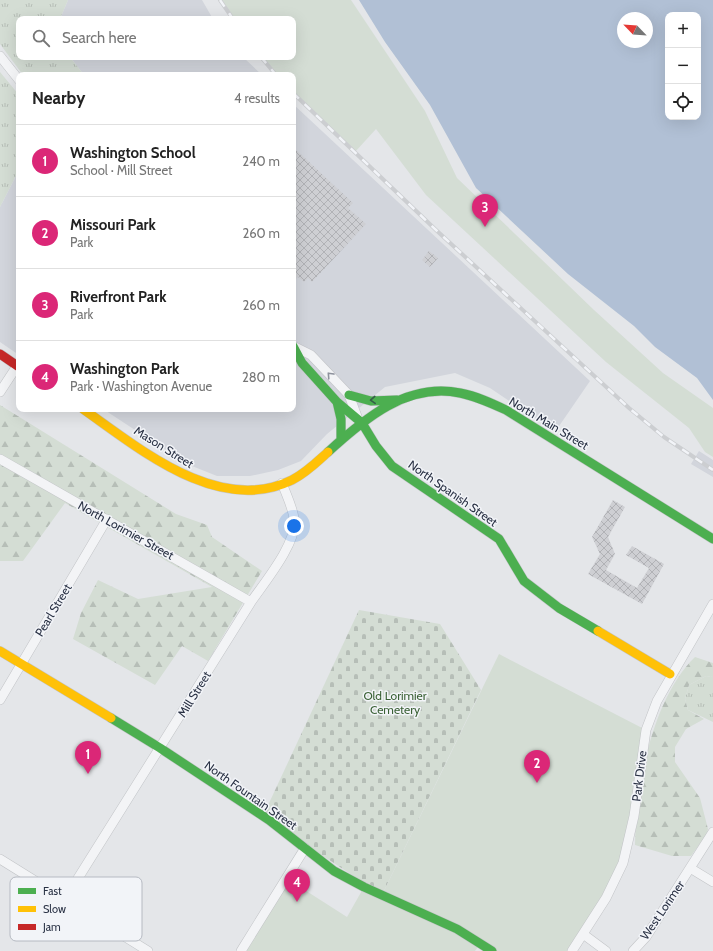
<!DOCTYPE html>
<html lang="en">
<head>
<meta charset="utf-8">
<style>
	:root { --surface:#fff; --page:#f2f2f2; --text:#222; --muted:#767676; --line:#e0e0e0; --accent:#db2777 }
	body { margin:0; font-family:Cabin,sans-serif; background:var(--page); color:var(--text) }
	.controls { position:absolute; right:12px; top:12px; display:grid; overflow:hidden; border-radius:8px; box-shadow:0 4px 16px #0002 }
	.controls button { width:36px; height:36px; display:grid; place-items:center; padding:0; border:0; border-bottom:1px solid var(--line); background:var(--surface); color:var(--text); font:20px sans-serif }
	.compass { position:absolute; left:617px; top:12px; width:36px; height:36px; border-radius:50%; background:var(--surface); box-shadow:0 4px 16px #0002; rotate:295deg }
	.you { position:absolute; left:294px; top:526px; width:14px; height:14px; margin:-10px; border:3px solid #fff; border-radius:50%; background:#1a73e8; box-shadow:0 0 0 6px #1a73e833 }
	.badge { display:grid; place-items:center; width:26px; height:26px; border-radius:50%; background:var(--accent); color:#fff; font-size:13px; font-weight:700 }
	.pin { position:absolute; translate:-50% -33px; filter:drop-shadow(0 1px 2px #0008) }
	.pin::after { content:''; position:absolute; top:21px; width:14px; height:12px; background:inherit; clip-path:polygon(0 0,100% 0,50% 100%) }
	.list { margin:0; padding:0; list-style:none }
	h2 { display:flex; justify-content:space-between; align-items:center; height:52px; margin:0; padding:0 16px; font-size:17px }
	h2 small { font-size:13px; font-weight:400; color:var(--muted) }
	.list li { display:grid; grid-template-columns:26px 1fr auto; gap:12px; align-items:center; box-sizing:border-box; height:72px; padding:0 16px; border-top:1px solid var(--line) }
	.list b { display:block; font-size:15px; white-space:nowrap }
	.list p { margin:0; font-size:13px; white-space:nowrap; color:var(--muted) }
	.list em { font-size:13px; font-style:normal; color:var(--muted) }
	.icon { flex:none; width:22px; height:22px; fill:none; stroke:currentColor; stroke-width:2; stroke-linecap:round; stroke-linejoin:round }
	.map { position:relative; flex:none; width:713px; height:951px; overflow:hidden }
	.search { position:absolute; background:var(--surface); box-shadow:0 4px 16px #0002; left:16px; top:16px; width:280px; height:44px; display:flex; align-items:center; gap:10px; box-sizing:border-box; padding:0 14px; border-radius:8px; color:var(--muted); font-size:15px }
	.panel { position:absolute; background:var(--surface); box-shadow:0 4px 16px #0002; left:16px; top:72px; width:280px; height:340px; border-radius:8px }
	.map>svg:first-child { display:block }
</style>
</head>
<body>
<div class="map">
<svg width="713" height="951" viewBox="0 0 713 951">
	<defs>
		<pattern id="grass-tufts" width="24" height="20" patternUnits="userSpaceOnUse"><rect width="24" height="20" fill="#d4ddd4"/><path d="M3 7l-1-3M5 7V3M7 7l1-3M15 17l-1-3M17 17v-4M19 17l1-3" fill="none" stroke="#b6beb7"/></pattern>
		<pattern id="forest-firs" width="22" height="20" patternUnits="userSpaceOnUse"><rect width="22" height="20" fill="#d4ddd4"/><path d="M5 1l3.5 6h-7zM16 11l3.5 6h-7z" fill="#b6beb7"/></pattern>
		<pattern id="cemetery-stones" width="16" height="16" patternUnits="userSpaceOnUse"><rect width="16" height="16" fill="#d4ddd4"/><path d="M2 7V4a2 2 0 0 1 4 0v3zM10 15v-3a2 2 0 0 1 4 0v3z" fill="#b6beb7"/></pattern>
		<pattern id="building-cross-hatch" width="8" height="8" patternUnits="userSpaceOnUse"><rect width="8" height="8" fill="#cecfd3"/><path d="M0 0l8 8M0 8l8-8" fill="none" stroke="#b1b2b6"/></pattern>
	</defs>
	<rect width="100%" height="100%" fill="#e4e6e9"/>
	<path fill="#d2d5dc" d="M68,0h134l11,19h-153z
		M70,57h173l19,18h-178z
		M293,104l297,277 -35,51 -65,-44 -35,-15 -70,14 -58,47 -26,27 -23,9 -28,6h-33l-30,-12 -84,-55h190z
		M19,170v185l-19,-13v-135z
		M699,451l14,9v17l-22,-13z"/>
	<path fill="url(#grass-tufts)" d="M0,0h68l-8,19h-41v38h51l14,18h-61l-23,-31z
		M0,72l19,23v75l-19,37z
		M706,676l7,1v45l-25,-12 -3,-11 4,-14z"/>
	<path fill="url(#forest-firs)" d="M0,405l176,109 31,11 5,12 50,34 -54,90 -26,-15 -27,39 -82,-46 8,-26 17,-33 40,19 74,-12 -147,-84 -42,58h-23z
		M695,657l18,6v14l-7,-1 -17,9 -4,14 3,11 16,9 -18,10 -11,18v15l25,36 8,31 -1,5 -16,22h-19l-37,-11c1,-59 17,-146 60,-188z"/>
	<path fill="url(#cemetery-stones)" d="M359,610l81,14 41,66 -99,205 -119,-79z"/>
	<path fill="#d4ddd4" d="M222,0h129l74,111 32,67 137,132 69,63 50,35v49l-8,-5 -16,-24 -83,-66 -180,-167 -50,-66 -21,23 -54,-50 -8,-9v-18h-17l-15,-18h32v-38h-59z
		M499,654l147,76 -23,133 -51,88h-80l-12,-7 -5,7h-234l45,-73 61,39 17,-30 18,8z"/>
	<path fill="#b1c0d5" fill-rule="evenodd" d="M359,0h354v400l-16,-22 -42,-31 -21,-21 -66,-52 -92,-86 -46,-83 -45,-63zM668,15h30v102h-30zM623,18h24v24h-24z"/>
	<path fill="url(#building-cross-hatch)" d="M293,147l60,56 -5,5 18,16 -54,58 -4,-4 -4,4 -6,-5 -5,5z
		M429,251l9,7 -8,9 -8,-7z
		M613,500l12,7 -17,30 7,17 -9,16 31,18 12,-20 -23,-13 6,-9 32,18 -22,40 -54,-30 12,-20 -8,-17z"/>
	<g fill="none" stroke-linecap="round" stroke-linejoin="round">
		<g stroke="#c2c4c7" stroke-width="10">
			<path id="street" d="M0,56l19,24
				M295,347l16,8 38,40 9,24
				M0,392l17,-26
				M0,459l251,143
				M0,700l107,-181
				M0,859l148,92
				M690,868l23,14
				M65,899l186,-297c13,-19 48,-61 43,-84 -2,-12 -8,-24 -12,-35
				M583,934l23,17
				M241,951l64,-103
				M572,951l34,-53 17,-35 11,-47 12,-86 11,-29 56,-97
				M633,951l13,-14 67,-105"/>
		</g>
		<g stroke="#c2c4c7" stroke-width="10">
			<path id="fast" d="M293,346l9,17 35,39 25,21 14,23 16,20 107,73 25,42 35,27 39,23
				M349,395l22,6 26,-1
				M337,402l4,17v21
				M328,452c36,-33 79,-70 132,-59 16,3 31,10 46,17l207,129
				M111,718l49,30 109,72 65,51 30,16 93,42 35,22"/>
		</g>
		<g stroke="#c2c4c7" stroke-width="10">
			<path id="slow" d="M83,409c57,40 136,107 209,71 14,-7 25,-18 36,-28
				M598,631l72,43
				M0,651l111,67"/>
		</g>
		<g stroke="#c2c4c7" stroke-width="10">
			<path id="jam" d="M0,354l19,13"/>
		</g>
		<use href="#street" stroke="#f3f4f6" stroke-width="9"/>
		<use href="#fast" stroke="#4caf50" stroke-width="9"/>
		<use href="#slow" stroke="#ffc107" stroke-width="9"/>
		<use href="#jam" stroke="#c62828" stroke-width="9"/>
		<g stroke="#ccced1" stroke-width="4">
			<path id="rail" d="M220,0l13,19
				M261,57l15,18
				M293,93l143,137 193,178 35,29 49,33"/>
		</g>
		<use href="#rail" stroke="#f2f4f8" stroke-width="2.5" stroke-dasharray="8" stroke-linecap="butt"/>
	</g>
	<defs><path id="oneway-chevron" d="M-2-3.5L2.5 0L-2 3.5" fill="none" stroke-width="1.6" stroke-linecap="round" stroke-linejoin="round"/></defs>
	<use stroke="#8e929d" href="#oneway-chevron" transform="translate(330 375) rotate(-133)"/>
	<use stroke="#355d48" href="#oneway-chevron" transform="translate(373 400) rotate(177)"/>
	<g text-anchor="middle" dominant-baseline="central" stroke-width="3" stroke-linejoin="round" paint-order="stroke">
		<g font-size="12" fill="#293144" stroke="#f2f4f8">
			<text transform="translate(549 423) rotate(31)">North Main Street</text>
			<text transform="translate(164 447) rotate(32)">Mason Street</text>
			<text transform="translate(453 493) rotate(35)">North Spanish Street</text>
			<text transform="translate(126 530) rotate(29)">North Lorimier Street</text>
			<text transform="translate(53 610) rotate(-59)">Pearl Street</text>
			<text transform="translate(194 694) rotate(-58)">Mill Street</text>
			<text transform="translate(639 776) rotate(-83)">Park Drive</text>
			<text transform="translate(251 795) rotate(35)">North Fountain Street</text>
			<text transform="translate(662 910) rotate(-56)">West Lorimer</text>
		</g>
		<g font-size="12" fill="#3a6135" stroke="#f2f4f8">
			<text x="395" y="695">Old Lorimier<tspan x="395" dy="14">Cemetery</tspan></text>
		</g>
	</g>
	<rect x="10" y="877" width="132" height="64" rx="6" fill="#f2f4f8" stroke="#b6bac2" stroke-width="1"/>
	<rect x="18" y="888" width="18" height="6" fill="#4caf50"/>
	<rect x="18" y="906" width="18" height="6" fill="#ffc107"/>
	<rect x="18" y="924" width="18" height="6" fill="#c62828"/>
	<g font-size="11" fill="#293144">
		<text x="43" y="895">Fast</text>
		<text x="43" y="913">Slow</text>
		<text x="43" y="931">Jam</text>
	</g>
</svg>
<div class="controls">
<button>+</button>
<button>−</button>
<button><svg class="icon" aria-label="locate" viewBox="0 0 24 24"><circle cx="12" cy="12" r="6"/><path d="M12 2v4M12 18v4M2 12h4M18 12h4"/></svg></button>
</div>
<svg class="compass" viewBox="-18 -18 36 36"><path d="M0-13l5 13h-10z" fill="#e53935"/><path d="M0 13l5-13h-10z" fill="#767676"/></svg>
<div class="you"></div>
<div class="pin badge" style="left:88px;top:774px">1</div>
<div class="pin badge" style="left:537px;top:783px">2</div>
<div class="pin badge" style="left:485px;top:227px">3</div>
<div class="pin badge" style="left:297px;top:902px">4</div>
<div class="search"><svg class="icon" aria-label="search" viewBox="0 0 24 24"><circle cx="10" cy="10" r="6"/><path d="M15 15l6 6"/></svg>Search here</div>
<section class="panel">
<h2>Nearby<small>4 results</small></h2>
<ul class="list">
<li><span class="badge">1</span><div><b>Washington School</b><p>School · Mill Street</p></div><em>240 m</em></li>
<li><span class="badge">2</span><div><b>Missouri Park</b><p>Park</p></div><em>260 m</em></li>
<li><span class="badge">3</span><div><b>Riverfront Park</b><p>Park</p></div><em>260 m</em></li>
<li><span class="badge">4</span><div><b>Washington Park</b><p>Park · Washington Avenue</p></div><em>280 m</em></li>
</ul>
</section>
</div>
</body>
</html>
